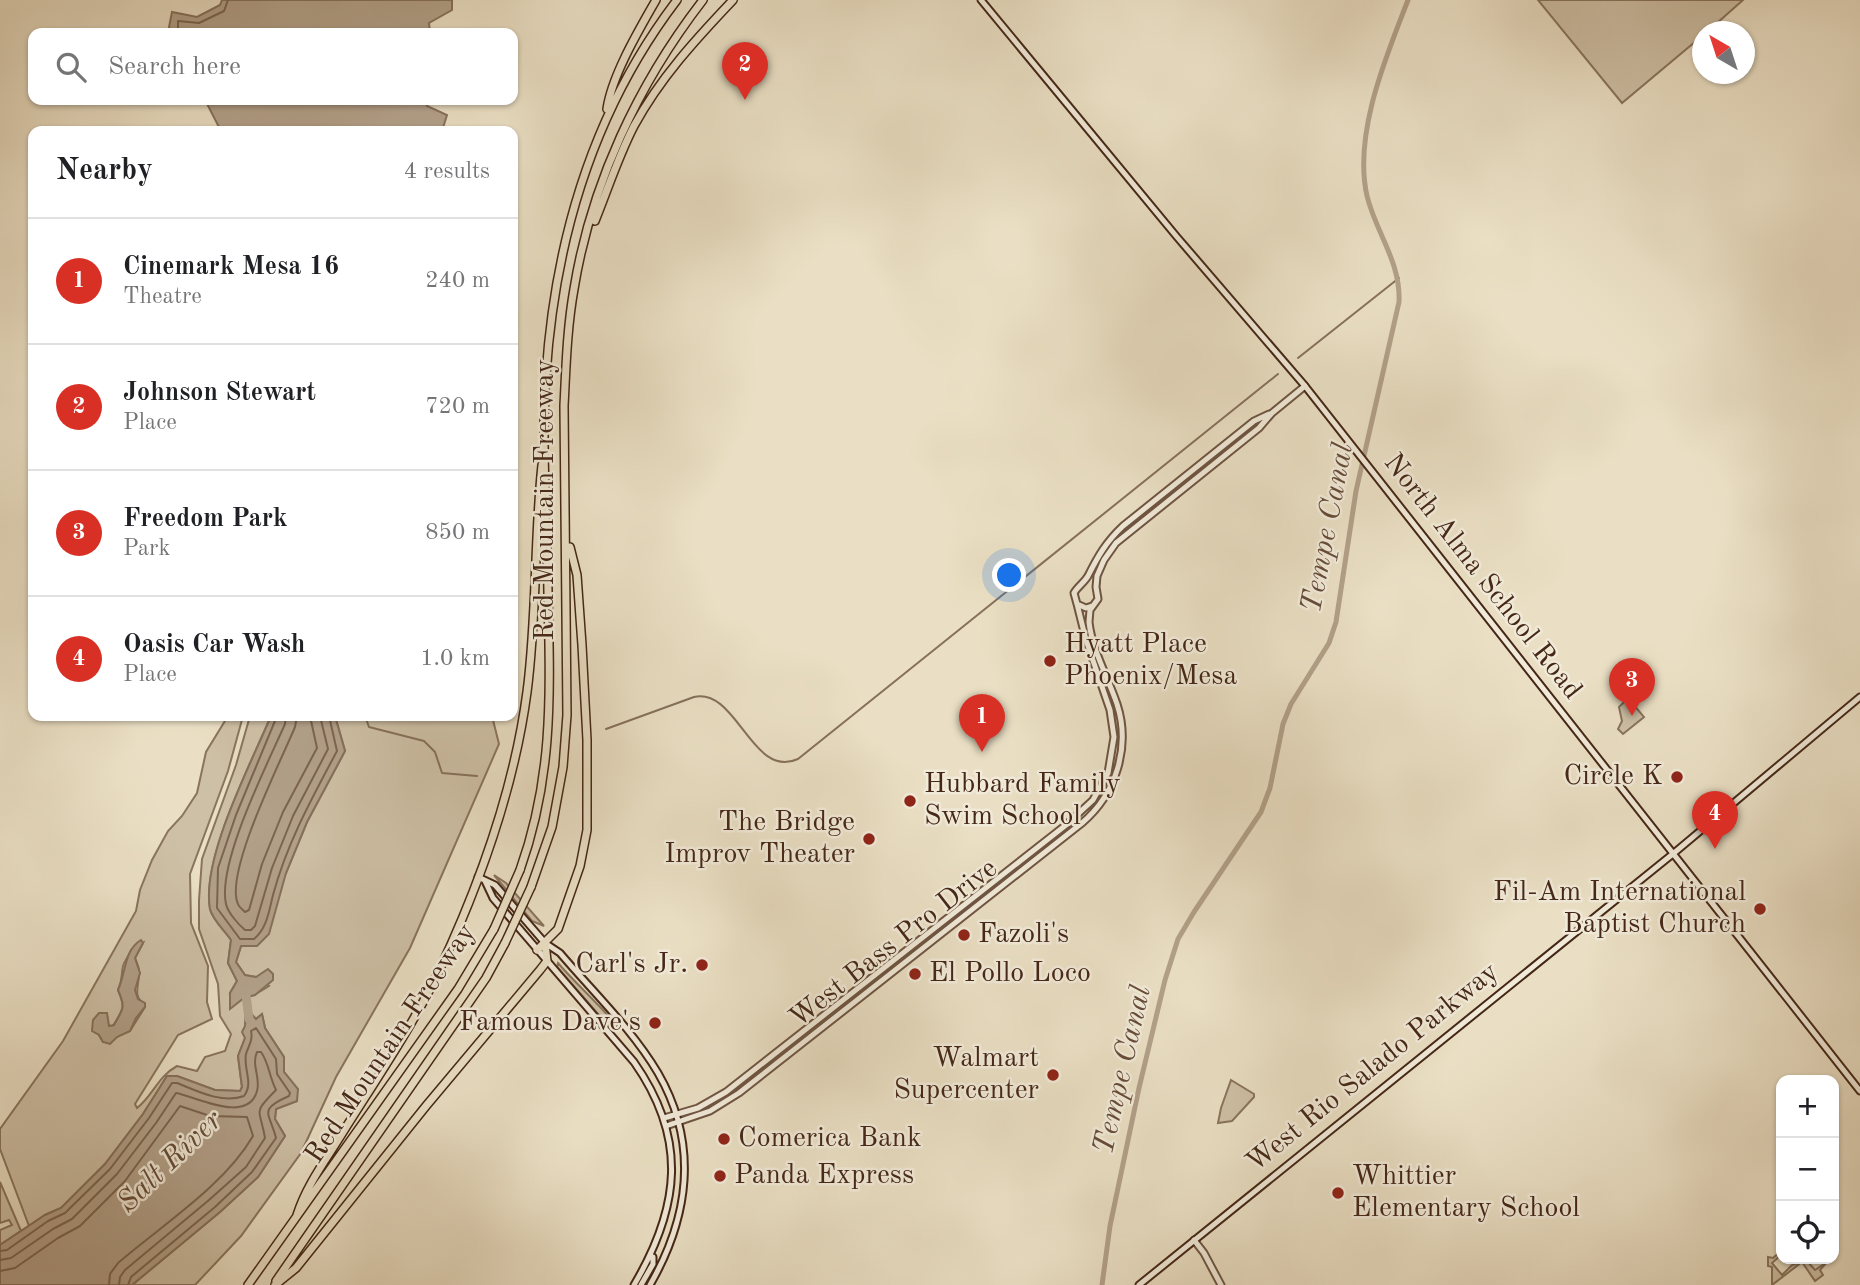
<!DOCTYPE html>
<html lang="en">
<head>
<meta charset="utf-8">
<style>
	:root { --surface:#fff; --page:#f2f2f2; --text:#202124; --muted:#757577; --line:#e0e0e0; --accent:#d93025 }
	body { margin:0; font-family:"Old Standard TT",serif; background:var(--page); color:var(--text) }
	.controls { position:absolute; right:21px; bottom:21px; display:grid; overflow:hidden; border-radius:14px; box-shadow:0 2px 5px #0004 }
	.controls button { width:63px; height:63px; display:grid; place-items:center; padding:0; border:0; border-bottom:2px solid var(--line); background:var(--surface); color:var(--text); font:35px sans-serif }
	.compass { position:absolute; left:1692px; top:21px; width:63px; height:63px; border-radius:50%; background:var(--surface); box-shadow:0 2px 5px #0004; rotate:321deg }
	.you { position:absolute; left:1010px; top:576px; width:24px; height:24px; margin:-18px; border:5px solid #fff; border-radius:50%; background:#1a73e8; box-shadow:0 0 0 10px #1a73e833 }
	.badge { display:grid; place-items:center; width:46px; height:46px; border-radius:50%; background:var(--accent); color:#fff; font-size:23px; font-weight:700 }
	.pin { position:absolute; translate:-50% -58px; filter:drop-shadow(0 2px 4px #0008) }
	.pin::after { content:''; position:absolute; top:37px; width:24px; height:21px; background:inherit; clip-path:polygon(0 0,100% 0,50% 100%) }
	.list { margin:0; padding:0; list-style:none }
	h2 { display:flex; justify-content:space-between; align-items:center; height:91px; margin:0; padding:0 28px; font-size:30px }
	h2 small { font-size:23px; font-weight:400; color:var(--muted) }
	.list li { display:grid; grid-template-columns:46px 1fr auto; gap:21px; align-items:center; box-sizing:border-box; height:126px; padding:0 28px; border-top:2px solid var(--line) }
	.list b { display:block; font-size:26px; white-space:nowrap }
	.list p { margin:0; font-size:23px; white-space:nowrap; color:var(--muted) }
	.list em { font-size:23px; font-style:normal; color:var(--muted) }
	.icon { flex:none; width:38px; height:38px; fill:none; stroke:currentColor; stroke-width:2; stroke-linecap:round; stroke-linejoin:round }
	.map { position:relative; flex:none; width:1860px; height:1285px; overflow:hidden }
	.search { position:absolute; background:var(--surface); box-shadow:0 2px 5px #0004; left:28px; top:28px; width:490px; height:77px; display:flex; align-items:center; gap:18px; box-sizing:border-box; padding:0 24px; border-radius:14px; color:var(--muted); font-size:26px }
	.panel { position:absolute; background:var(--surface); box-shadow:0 2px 5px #0004; left:28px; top:126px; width:490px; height:595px; border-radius:14px }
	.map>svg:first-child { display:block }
</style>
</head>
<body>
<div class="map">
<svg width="1860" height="1285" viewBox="0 0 1860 1285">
	<rect width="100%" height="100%" fill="#eadfc4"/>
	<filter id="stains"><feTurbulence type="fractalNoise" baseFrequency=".00286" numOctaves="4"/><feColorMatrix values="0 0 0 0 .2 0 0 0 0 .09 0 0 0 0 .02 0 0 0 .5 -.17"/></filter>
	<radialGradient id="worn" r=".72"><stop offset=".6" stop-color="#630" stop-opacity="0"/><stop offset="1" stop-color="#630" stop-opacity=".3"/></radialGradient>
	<path fill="#cec0a6" stroke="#89745e" stroke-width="2" fill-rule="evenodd" d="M1538,0h205l-35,31 -6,1v4l-80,67z
		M1628,698l16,19 -21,17 -5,-5 4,-8 -3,-14z
		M228,716h15l-15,55 -38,103 1,49 17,43 -1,36 5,17 -34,16 -43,69 2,4c16,-12 20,-31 40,-42l20,5 8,-14 20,-6 6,-17 -11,-18 -2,-32 -19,-55v-29l3,-41 34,-94 14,-49h21c-20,47 -70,143 -61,193 2,10 15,22 21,31l-3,23 9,18 -7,12c17,6 24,3 39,-7l-13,-9 -11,-2 -9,-13 5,-16 45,-73 21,-51 38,-71 -10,-35h157l7,28 -89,204 -74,129 -35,76 -60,83 -46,49h-63l88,-73 38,-35 27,-41 -10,-17 1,-10 21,-8v-12l-13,-17v-15l-19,-29 -3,-14 -6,5 -10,-10 -1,29 -7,18 4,31 -2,4 -25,-1 -38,-14h-10l-24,38 -38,50 -44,44 -16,7 -16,11 -29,-77v-20l63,-88 73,-130 4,-21 12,-30 16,-29 14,-15 15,-23 9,-41zM143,943l-8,15c2,5 5,11 4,17 -1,15 -6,19 6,32l-15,24 -27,11 -4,-7 8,-12 2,3h4c10,-17 13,-18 5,-36 5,-11 3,-15 5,-24 2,-6 6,-10 8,-16z
		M494,875l12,8 38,43 -12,-5z
		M558,963c19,22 42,42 60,64l-5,4 -56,-64z
		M1231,1080l23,14v3l-22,24 -14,2 3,-15z
		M0,1182l21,49 -21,14v-15l12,-5 -3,-5 -9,3z
		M1781,1251v4l-9,8 10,12 10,-10 6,-2 -3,-4h14l-2,2 8,9 12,-8 -7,8 3,5 -8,6 -13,-19 -30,23v-18l-4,-1v-9l5,1z"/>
	<path fill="#b2a089" stroke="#86705b" stroke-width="2" d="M222,0h230v10l-23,13 1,10h-258l-3,-6 3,-15 25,5 23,-12z
		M205,100h223l-1,6 20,9 -5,16h-221z
		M271,716h64l10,35 -38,71 -21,51 -17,61 -12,12h-16l-5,16 9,13 11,2 12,-8 5,5v6l-18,15 -11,3 -14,11v-16l7,-12 -9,-18 3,-23c-6,-9 -19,-21 -21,-31 -9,-51 41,-145 61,-193z
		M141,940l2,3 -8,15 5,15 -5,17 3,9 7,4v4l-9,11 -6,13 -13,6 -7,7 -7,-2 -4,-7 -7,-4 1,-11 6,-7h8l2,13 5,-1c9,-16 12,-17 4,-35 8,-17 6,-40 23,-50z
		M246,1008l10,11 6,-5 3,14 19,29v15l14,17 -1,12 -21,8 -1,10 10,17 -27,41 -38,35 -88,73h-132v-40l45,-30 16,-7 44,-44 38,-50 24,-38h10l38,14 25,1 2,-4 -4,-31 7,-18 -3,-6 3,-6z"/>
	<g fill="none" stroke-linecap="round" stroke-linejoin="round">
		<path stroke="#7b6450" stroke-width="2" d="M178,33v-12l21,2 25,-12 4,-11
			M277,716l-41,99 -18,53 -1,40 23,31h14c13,-11 15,-28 19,-44 14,-52 39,-97 64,-144l-8,-35
			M286,716l-1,8c-18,41 -68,139 -59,180 2,9 13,21 19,26h6l4,-4 17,-58 21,-52 35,-67 -8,-33
			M297,716l-2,11c-14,34 -71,146 -57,177 1,3 5,6 7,8l4,-2 13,-46 21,-52 34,-64 -7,-32
			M0,1251l7,-1 41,-29 17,-8 45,-44 39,-51 23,-35h5c20,8 45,21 67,13 10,-13 -1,-27 2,-42 3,-9 7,-14 5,-23l5,-3 20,31 1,15 13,19 -1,3c-32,14 -19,17 -13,42l-24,34 -37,35 -84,70 -3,8
			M0,1260l11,-2 42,-29 19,-10 45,-45 39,-51 20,-30c19,3 72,32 81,-2 4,-13 -6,-26 0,-39h4c8,11 8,24 15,38 -24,24 -16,18 -11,48l-19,29 -37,33 -84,70 -5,7 -1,8
			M0,1271l15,-3 43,-30 22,-12 45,-45 55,-75 30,10 37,1 6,19c-29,50 -91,89 -135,127l-8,11 -1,11"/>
		<path stroke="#86705b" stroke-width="2" d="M1298,358l101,-80
			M365,716l4,11 55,14 11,11 7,21 35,3
			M606,729l88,-32c43,-10 58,83 104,62l480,-385"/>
		<path stroke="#b2a089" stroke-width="5" d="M1102,1285l8,-59 29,-138 26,-108 13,-41 16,-27 67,-100 9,-24 13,-64 8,-20 38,-61 7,-21 20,-131 43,-189c2,-40 -23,-69 -32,-106 -14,-62 19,-139 41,-196"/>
		<path stroke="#b2a089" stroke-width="9" d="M245,987l4,32"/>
		<g stroke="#6e5542" stroke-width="9">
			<path id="tertiary" d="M1092,606l-6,2 -9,-4 -3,-11c4,-7 10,-10 14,-17 10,-20 18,-34 35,-50l131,-105 15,-7
				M664,1118l34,-10 28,-16 340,-267 27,-25 15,-27 6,-36 -4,-27 -24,-70 -9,-36
				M666,1126l44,-15 29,-18 343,-270c34,-29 49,-76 35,-119 -9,-27 -25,-54 -28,-82l1,-12 8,-11 -2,-12 1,-11 7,-16 12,-17 143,-115 13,-15 33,-27
				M1194,1240l10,13 17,32"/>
		</g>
		<g stroke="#442716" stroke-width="9">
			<path id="secondary" d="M981,0l196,237 128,149 555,705
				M478,877l17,8 50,58 15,10c33,39 72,76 98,120 41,71 31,144 -8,212
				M485,881l8,17 141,164c54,77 46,145 0,223
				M641,1285l12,-21v-7
				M1139,1285l535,-432 186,-156"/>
		</g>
		<g stroke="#442716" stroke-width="10">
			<path id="motorway" d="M607,109c5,-34 32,-79 49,-109
				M595,221c13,-32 23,-64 39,-95 26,-48 62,-87 99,-126
				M520,870c34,-95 30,-179 28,-278 -1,-72 -7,-145 -2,-217 9,-136 48,-266 131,-375
				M531,887l21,-60 11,-60 4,-52 -3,-309c2,-39 3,-78 10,-117 17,-105 64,-205 129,-289
				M537,950l21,-21 22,-63 7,-36v-90l-5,-95 -5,-70 -7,-28
				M297,1215c10,-31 29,-55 46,-83 32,-51 69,-105 95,-159 42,-89 76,-183 89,-281 10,-75 7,-152 15,-227
				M276,1281l210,-303 19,-35
				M248,1285l210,-296 36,-60
				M275,1285l21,-17 130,-162 114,-136 7,-9 -2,-18"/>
		</g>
		<use href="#tertiary" stroke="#f1ead9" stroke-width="5"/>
		<use href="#secondary" stroke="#f1ead9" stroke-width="5"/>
		<use href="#motorway" stroke="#eadfc4" stroke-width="7"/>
		<g stroke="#442716" stroke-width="10" stroke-linecap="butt">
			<path id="motorway-bridge" d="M494,929l26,-59
				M505,943l26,-56"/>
		</g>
		<use href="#motorway-bridge" stroke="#eadfc4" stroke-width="7"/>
	</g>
	<g fill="#8f2418" stroke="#f1ead9" stroke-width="2.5">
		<circle cx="1050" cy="661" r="7"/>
		<circle cx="1677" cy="777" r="7"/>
		<circle cx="910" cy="801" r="7"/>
		<circle cx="869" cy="839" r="7"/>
		<circle cx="1760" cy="909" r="7"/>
		<circle cx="964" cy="935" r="7"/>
		<circle cx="702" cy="965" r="7"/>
		<circle cx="915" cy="974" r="7"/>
		<circle cx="655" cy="1023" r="7"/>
		<circle cx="1053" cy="1075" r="7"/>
		<circle cx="724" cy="1139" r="7"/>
		<circle cx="720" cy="1176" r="7"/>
		<circle cx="1338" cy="1193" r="7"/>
	</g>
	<g text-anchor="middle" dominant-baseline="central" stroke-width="5" stroke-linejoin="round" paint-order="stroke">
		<g font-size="28" fill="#442716" stroke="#f1ead9">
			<text transform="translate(546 500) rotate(-90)">Red Mountain Freeway</text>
			<text transform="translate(1482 577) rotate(52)">North Alma School Road</text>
			<text transform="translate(894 944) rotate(-38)">West Bass Pro Drive</text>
			<text transform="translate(391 1044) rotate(-56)">Red Mountain Freeway</text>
			<text transform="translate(1373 1068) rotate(-39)">West Rio Salado Parkway</text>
		</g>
		<g font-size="28" fill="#442716" stroke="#f1ead9" text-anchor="start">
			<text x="1064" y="645">Hyatt Place<tspan x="1064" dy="32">Phoenix/Mesa</tspan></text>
			<text x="1663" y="777" text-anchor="end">Circle K</text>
			<text x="924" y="785">Hubbard Family<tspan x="924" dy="32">Swim School</tspan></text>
			<text x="855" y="823" text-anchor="end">The Bridge<tspan x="855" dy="32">Improv Theater</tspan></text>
			<text x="1746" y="893" text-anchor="end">Fil-Am International<tspan x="1746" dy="32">Baptist Church</tspan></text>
			<text x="978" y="935">Fazoli's</text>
			<text x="688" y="965" text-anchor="end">Carl's Jr.</text>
			<text x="929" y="974">El Pollo Loco</text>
			<text x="641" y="1023" text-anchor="end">Famous Dave's</text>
			<text x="1039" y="1059" text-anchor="end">Walmart<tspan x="1039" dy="32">Supercenter</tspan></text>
			<text x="738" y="1139">Comerica Bank</text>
			<text x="734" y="1176">Panda Express</text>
			<text x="1352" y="1177">Whittier<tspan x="1352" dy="32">Elementary School</tspan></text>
		</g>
		<g font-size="30" font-style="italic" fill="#654b38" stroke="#f1ead9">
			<text transform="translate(1328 528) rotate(-79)">Tempe Canal</text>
			<text transform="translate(1123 1070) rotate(-77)">Tempe Canal</text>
			<text transform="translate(170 1162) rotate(-44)">Salt River</text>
		</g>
	</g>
	<rect width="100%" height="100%" filter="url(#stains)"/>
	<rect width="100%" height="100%" fill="url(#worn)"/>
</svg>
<div class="controls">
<button>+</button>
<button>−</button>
<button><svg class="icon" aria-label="locate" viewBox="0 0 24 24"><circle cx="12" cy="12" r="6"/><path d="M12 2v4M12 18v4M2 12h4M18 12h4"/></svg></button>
</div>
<svg class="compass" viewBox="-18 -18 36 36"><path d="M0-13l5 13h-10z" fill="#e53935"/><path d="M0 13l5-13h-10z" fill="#757577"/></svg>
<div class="you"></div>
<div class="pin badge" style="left:982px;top:752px">1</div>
<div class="pin badge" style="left:745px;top:100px">2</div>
<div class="pin badge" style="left:1632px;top:716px">3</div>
<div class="pin badge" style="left:1715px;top:849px">4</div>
<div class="search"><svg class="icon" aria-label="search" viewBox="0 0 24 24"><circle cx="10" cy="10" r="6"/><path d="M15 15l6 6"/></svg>Search here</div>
<section class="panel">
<h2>Nearby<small>4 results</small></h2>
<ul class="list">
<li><span class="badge">1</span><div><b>Cinemark Mesa 16</b><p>Theatre</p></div><em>240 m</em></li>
<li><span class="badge">2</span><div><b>Johnson Stewart</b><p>Place</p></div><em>720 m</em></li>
<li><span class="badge">3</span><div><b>Freedom Park</b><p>Park</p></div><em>850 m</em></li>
<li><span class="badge">4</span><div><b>Oasis Car Wash</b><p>Place</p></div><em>1.0 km</em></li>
</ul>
</section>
</div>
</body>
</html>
